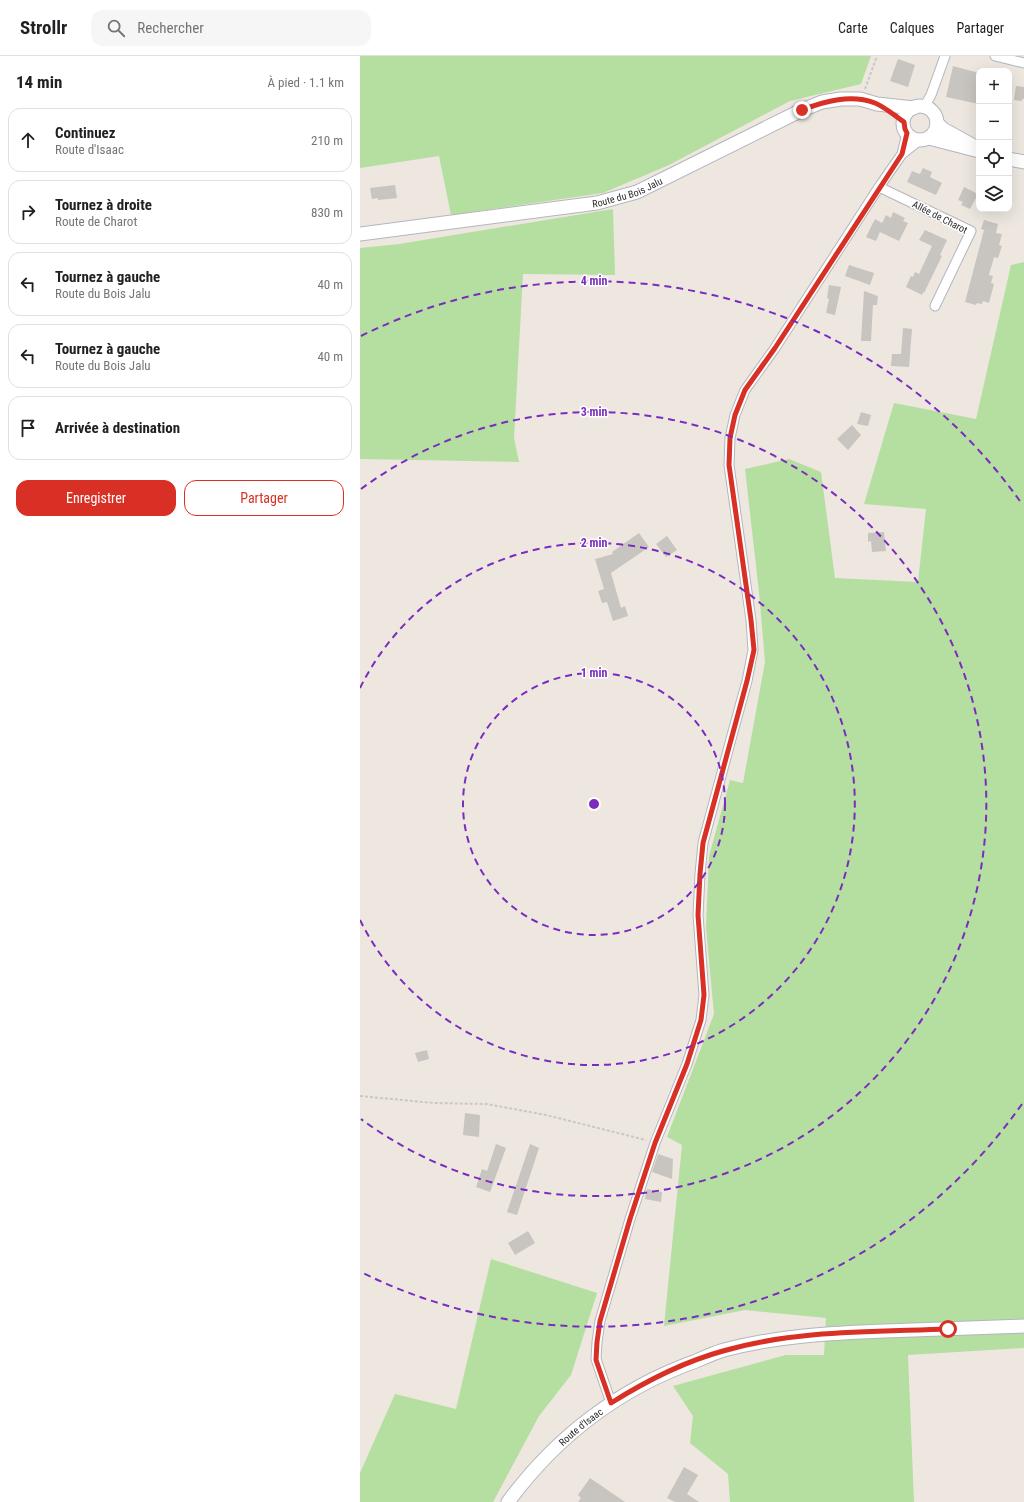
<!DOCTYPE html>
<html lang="fr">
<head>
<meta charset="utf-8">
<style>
	:root { --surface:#fff; --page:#f6f6f6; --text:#202124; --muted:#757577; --line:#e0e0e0; --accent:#d93025 }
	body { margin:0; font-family:"Roboto Condensed",sans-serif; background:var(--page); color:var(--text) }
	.controls { position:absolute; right:12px; top:12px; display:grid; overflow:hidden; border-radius:8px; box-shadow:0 4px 16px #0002 }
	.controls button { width:36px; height:36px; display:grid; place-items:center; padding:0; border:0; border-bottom:1px solid var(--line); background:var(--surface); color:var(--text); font:20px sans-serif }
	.stop { position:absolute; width:12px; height:12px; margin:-9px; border:3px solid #d93025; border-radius:50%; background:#fff }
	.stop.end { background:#d93025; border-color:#fff; box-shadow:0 1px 4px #0008 }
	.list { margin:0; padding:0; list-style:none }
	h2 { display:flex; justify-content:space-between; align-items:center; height:52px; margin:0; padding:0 16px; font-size:17px }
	h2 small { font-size:13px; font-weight:400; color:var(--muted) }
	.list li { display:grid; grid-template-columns:26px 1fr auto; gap:12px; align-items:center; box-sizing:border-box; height:64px; margin:0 8px 8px; padding:0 8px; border:1px solid var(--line); border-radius:12px }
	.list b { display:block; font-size:15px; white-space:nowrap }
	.list p { margin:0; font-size:13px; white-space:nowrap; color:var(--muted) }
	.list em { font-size:13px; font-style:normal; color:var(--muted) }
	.actions { display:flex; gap:8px; padding:12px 16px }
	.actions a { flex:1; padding:9px 0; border:1px solid var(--accent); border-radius:12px; text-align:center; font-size:14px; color:var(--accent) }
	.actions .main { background:var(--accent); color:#fff }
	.icon { flex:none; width:22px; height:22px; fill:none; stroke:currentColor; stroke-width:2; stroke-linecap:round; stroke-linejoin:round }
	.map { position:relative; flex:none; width:664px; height:1446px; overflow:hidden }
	header { display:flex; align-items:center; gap:24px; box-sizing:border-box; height:56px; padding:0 20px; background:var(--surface); border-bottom:1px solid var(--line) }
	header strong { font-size:19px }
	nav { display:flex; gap:22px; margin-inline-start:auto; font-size:14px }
	.search { width:280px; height:36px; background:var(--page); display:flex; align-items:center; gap:10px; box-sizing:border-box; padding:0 14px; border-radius:12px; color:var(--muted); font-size:15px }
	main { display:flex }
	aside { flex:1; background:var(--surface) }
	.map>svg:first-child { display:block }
</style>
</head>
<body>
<header>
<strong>Strollr</strong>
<div class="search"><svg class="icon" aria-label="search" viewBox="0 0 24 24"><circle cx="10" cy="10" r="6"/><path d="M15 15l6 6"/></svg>Rechercher</div>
<nav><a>Carte</a><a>Calques</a><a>Partager</a></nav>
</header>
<main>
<aside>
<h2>14 min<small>À pied · 1.1 km</small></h2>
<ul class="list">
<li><svg class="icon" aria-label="ahead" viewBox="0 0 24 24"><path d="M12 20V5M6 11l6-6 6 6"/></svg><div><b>Continuez</b><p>Route d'Isaac</p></div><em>210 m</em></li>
<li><svg class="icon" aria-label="right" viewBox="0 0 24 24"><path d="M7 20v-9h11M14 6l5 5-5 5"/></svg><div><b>Tournez à droite</b><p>Route de Charot</p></div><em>830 m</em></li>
<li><svg class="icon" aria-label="left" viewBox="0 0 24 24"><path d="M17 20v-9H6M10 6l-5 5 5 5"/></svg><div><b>Tournez à gauche</b><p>Route du Bois Jalu</p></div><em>40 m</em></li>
<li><svg class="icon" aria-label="left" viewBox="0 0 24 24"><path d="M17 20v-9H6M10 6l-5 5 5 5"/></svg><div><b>Tournez à gauche</b><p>Route du Bois Jalu</p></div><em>40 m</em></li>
<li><svg class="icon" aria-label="arrive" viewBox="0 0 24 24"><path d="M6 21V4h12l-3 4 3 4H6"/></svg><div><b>Arrivée à destination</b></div></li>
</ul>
<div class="actions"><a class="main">Enregistrer</a><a>Partager</a></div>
</aside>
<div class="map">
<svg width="664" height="1446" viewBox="0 0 664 1446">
	<rect width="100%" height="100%" fill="#ede7e0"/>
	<path fill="#b5dea1" d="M0,0h511l-10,28 -71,17 -121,64 -66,28 -152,22 -12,-59 -79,12z
		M253,153l2,66 -92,-1 -9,164 5,24 -159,-3v-211l39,-4z
		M664,206v1086l-116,7 6,147h-184l-2,-28 -38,-31 3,-27 -20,-30 113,-31h38l2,-37 -81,-8 -81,16 18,-181 -15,-8 47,-123 -8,-86 3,-72 21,-76 13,3 22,-121 -6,-70 -14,-123 44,-10 32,13 14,106 83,4 8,-73 -62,-5 30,-101 82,16 35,-154z
		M131,1203l106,34 -26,82 -32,41 -46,86h-133v-29l35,-79 61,15z"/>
	<path fill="#c8c4bf" d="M538,3l17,6 -7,22 -18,-6z
		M593,10l26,7v31l-33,-7z
		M656,30l8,1v11l-3,3 -7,-1z
		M563,112l9,4 -2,5 12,6 -6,12 -29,-13 5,-11 8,3z
		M35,129l2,13 -19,2v-2l-6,1 -2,-11z
		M604,131l14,7 -8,15 -9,-4 2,-3 -5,-2z
		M533,156l12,6 -2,3 5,2 -9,18 -19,-9 -4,9 -10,-4 9,-18 7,4 4,-8 5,3z
		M624,164l14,4 -2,9 6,1 -3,11 3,1 -4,12 -4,-1 -5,18 4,1 -2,7 3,1 -5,19 -6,-2 -1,3 -5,-1 -1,2 -11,-3 19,-72 -3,-1z
		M565,174l22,10 -7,15 2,1 -18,37 -1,-1 -1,3 -16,-8 5,-11 2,1 2,-5 4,2 13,-28 -13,-6z
		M489,209l25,8 -4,12 -25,-9z
		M469,229l12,2 -6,28 -9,-2 3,-14 -2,-1z
		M504,235l14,5 -1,9h-4l-2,36h-10z
		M543,272l9,1 -3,38 -18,-1 1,-12h9z
		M501,356l10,3 -3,11 -11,-2z
		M492,369l9,10 -13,15 -11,-11z
		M524,476l2,19 -14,1 -1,-11 -3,1v-9z
		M279,477l10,14 -38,26 10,35 4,-2 3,10 -15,5 -6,-19 -5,1 -4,-12 6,-2 -9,-30 18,-5 -1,-2z
		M307,480l10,14 -11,7 -10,-13z
		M67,994l2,9 -11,3 -3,-9z
		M105,1057l15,2 -1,22 -16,-2z
		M136,1088l10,4 -16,44 -14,-5 6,-18 5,2z
		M170,1088l9,4 -22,67 -10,-3z
		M298,1098l15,5 -1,20 -20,-7z
		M287,1133l15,3 -1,10 -16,-3z
		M168,1175l7,12 -20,12 -7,-12z
		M324,1411l14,8 -11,19 12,8h-24l-8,-4z
		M230,1422l35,24h-47l3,-4 -3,-3z"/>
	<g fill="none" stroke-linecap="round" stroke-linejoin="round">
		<g stroke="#b3b6be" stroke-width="11">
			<path id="street" d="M635,0l29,7
				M564,51l7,-12 14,-39
				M542,98l5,-21
				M519,131l92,44 -36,75
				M251,1347l-15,-44 1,-17 3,-21 30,-102 25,-76 32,-79 14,-44 3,-25 -6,-80 2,-41 3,-31 31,-115 13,-47 6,-31 -2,-30 -22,-155 1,-27 5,-23 10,-25 30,-42 104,-161 23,-33 18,-14"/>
		</g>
		<g stroke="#b3b6be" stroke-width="15">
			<g id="secondary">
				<circle cx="560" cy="67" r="17"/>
				<path d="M577,67l6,6 29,16"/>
				<path d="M569,82l50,13"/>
				<path d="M649,103l15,3"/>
				<path id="s1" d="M0,178l237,-31 40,-11 165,-82 20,-8 19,-3h19l17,5 37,4"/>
				<path id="s2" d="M148,1446c48,-65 112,-114 188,-141 9,-4 18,-8 28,-11 53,-14 107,-17 161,-19 47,-2 93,-3 139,-5"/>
			</g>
		</g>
		<path stroke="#c8c8c8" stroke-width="2" stroke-dasharray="3 2" stroke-linecap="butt" d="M505,33l12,-33
			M0,1040l74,7 53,1 59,11 100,25"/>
		<use href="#street" stroke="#fff" stroke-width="9"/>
		<use href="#secondary" stroke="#fff" stroke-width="13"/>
	</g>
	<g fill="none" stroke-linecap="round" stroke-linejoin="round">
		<path stroke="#d93025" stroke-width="5" d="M442,54c23,-9 49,-16 73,-7 10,4 20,13 29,19l1,7 2,4 -5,21 -127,194 -30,42 -10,25 -5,23 -1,27 22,155 3,30 -7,31 -44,162 -3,31 -2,41 6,80 -3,25 -14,44 -32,79 -25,76 -30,102 -3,21 -1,18 15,43c35,-22 72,-41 112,-52 72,-21 151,-19 225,-22"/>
	</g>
	<g fill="none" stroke="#7b2cbf" stroke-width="2" stroke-dasharray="7 5">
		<circle cx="234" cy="748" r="131"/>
		<path d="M0 632A261 261 0 1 1 0 864"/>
		<path d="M1 433A392 392 0 1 1 1 1063"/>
		<path d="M662 1048A523 523 0 0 1 1 1216M1 280A523 523 0 0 1 662 448"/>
	</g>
	<g text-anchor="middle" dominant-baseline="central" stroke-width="3" stroke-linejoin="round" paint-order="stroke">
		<g font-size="10" fill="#2c2c2c" stroke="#fff">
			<text stroke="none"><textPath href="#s1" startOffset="271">Route du Bois Jalu</textPath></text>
			<text transform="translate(580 161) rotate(27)">Allée de Charot</text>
			<text stroke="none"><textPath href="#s2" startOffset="105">Route d'Isaac</textPath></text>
		</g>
	</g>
	<circle cx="234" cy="748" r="6" fill="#7b2cbf" stroke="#fff" stroke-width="2"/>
	<g font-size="12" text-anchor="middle" font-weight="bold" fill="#7b2cbf" stroke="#fff" stroke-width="3" stroke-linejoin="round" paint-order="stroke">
		<text x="234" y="229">4 min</text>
		<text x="234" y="360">3 min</text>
		<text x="234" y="491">2 min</text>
		<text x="234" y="621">1 min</text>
	</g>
</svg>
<div class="controls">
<button>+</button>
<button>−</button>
<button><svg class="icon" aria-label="locate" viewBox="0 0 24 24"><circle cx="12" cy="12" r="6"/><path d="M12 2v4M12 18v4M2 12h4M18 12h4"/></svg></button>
<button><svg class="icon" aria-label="layers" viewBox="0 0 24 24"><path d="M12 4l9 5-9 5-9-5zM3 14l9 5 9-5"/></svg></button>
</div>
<div class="stop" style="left:588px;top:1273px"></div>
<div class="stop end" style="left:442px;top:54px"></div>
</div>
</main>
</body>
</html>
